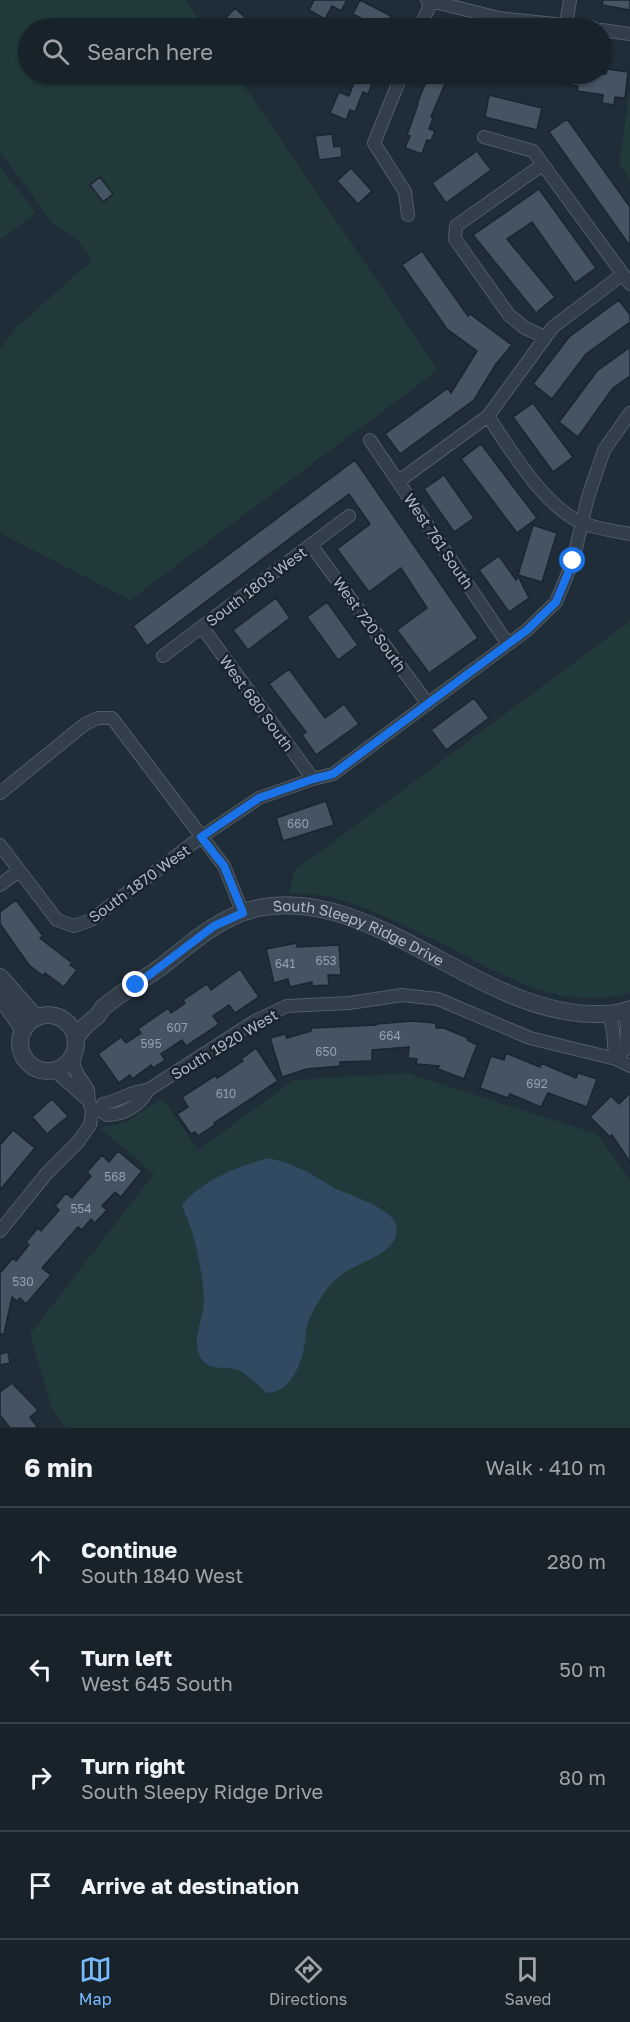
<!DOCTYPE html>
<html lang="en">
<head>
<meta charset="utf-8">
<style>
	:root { --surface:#17222b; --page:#242f37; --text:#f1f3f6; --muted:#9ea4a9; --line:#363f47; --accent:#79bafe }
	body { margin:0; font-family:"Golos Text",sans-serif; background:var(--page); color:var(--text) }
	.stop { position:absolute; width:18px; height:18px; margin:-14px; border:4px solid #1a73e8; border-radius:50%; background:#fff }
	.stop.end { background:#1a73e8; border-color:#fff; box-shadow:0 2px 6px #0008 }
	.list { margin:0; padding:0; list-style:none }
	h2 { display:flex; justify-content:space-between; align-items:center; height:78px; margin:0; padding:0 24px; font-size:26px }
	h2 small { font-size:20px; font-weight:400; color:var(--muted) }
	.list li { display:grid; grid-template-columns:39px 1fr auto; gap:18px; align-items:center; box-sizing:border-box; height:108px; padding:0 24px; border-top:2px solid var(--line) }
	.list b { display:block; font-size:22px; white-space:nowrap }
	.list p { margin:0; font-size:20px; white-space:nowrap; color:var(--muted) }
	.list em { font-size:20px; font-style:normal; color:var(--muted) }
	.icon { flex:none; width:33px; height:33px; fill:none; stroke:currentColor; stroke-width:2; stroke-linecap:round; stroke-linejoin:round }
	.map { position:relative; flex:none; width:630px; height:1428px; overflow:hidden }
	.search { position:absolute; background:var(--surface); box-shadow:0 2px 4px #0004; left:18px; right:18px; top:18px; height:66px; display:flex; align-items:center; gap:15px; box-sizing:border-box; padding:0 21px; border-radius:33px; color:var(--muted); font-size:22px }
	.sheet { height:510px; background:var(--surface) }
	nav { display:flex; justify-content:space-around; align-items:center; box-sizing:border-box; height:84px; border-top:2px solid var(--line); background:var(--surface); font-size:16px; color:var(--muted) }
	nav a { display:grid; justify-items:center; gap:3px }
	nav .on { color:var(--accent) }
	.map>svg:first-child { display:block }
</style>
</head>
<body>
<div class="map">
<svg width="630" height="1428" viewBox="0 0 630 1428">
	<rect width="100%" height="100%" fill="#1f2d39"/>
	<path fill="#21393a" d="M0,0h186l19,28h-177v46h208l202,296 -308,230 -130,-67v-183l15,-21 77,-69 -16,-22 -22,-13 -54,-73z
		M630,88v92l-11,-17z
		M0,167l36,46 -36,27z
		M630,621v372c-78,22 -143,-29 -210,-60 -27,-13 -66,-31 -95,-37 -11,-2 -25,-2 -36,-3l5,-22z
		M407,1073l190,61 33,46v248h-564l-14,-20 -22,-74 124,-160 -54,-46 27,-6 35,-24 36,52 96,-70z"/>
	<path fill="#314a61" d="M269,1158c11,3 23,6 34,12 11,5 21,12 31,18 15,7 58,20 62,37 6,26 -33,36 -49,46 -9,5 -18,14 -23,22 -6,10 -13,20 -17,32 -2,7 -1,15 -3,23 -4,19 -14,44 -37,45 -9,-7 -19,-19 -29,-23 -11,-4 -26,1 -35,-9 -14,-18 0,-40 1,-58 0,-19 -7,-59 -14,-77 -2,-8 -6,-13 -8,-21 20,-25 57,-39 87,-47z"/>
	<path fill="#445463" stroke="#1a252f" stroke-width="1.5" d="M314,0h33l-6,11 -9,-5 -7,13 -16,-9z
		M360,0l31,16 -8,12h-4l-26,-14z
		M603,0h27v10l-28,-5z
		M235,8l21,20h-24l-8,-8z
		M607,69l21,3 -3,26 -10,-1 -1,8 -12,-2 1,-8 -26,-4 1,-5 -18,-3 2,-9h44z
		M357,74h19l-8,20 -5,-2 -8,20 -5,-2 -4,10 -16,-7 9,-21 10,4z
		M429,74l18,5 -16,38 2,1 -4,11 6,2 -4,10 -4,-1 -5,14 -17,-6 5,-12 -3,-1 11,-31h-1z
		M489,95l53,13 -5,22 -52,-13z
		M567,119l63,88v39l-81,-114z
		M332,134l2,13 7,-1 1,11 -23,3 -4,-24z
		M477,151l14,19 -45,33 -14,-20z
		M351,168l21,23 -14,13 -21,-23z
		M100,177l13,17 -10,8 -13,-17z
		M539,189l57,79 -21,15 -43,-61 -25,17 48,58 -19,16 -63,-78z
		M422,251l46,65 2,-2 42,31 -16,19 -22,36 -74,54 -15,-20 63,-46 3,5 26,-42 -30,-22 -45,-64z
		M619,300l11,15v7l-44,32 -34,45 -19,-15 36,-47z
		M630,347v29l-17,12 -35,49 -19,-15 38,-51z
		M533,403l40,54 -20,15 -40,-55z
		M481,444l56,74 -20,15 -56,-74z
		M355,460l123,178 -49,35 -32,-43 30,-22 -26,-40 -32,24 -32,-43 33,-25 -21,-30 -202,152 -14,-20z
		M444,475l30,43 -20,14 -30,-43z
		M533,525l24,8 -15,49 -24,-7z
		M499,556l17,24 2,-4 11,22 -20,14 -30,-42z
		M276,598l14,20 -42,32 -15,-20z
		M327,602l31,43 -20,15 -31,-43z
		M289,669l36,49 19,-14 15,20 -43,31 -14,-20 4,-3 -37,-48z
		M474,698l15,20 -43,32 -15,-20z
		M326,801l8,24 -51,16 -7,-23z
		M16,900l27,36 -3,2 32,25 -2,2 7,5 -13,17 -19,-14 -2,3 -14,-11 -29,-41v-12z
		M296,943l1,4 42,-2 2,30h-13l1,10 -17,1v-4l-22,5 -2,-8 -14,4 -8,-34z
		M240,969l19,28 -24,16 -6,-8 -16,11 6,8 -33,22 -4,-6 -21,14 4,6 -12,8 -2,-3 -19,14 -2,-4 -11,8 -21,-29 23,-17 5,6 15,-10 -3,-4 30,-21 3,5 14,-10 -2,-3 24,-16 4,6z
		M412,1021l24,2v5h8l24,10 -1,2 10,5 -13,34 -26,-10 1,-3 -23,-2 1,-5 -9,-1 1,-11 -37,3v11l-32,1v4l-33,3 -25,8 -12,-39 15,-4 2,4 24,-7v-3l65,-3v-1z
		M256,1048l22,33 -64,42 2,1 -18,12 -3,-4 -4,2 -14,-20 11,-7 -6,-10 34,-22 1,3 26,-17 -2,-2z
		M506,1053l34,14 1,-4 35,15 2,-5 19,6 -10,28 -39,-14 -7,14 -31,-13 -2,4 -28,-10 11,-32 13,4z
		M630,1093v69l-18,-27 -2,2 -20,-20 21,-21 8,8z
		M52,1099l16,17 -21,18 -15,-17z
		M13,1130l22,18 -35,42v-45z
		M118,1151l24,20 -21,26 -6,-5 -13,14 5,4 -12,13 -4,-4 -9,11 -4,-3 -36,41 9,7 -25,29 -6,-6 -3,3 -5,-4 -8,37h-4v-61l13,-15 3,3 13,-16 -3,-3 12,-14 3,3 18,-21 -4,-4 11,-13 6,5 19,-22 -4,-4 15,-17 7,7z
		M8,1352l2,11 -10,2v-11z
		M12,1383l26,27 -8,7 8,11h-28l-10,-13v-23z"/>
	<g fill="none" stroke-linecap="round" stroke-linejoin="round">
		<g stroke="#505c67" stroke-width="14">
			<path id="minor" d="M427,0l72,18 94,10
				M566,24l4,-24
				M420,28l11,-26
				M602,30l28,4
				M402,74l-28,69 31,49 3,23
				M484,137l49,14 97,133
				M542,165l-86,61 -1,13 54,76 16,13 20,9
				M488,416c22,33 58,94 97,108 14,5 30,7 45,10
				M370,440l138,204
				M399,481l89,-65 65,-89 70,-53
				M311,545l117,159
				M202,627l111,152
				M163,656l186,-140
				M0,793l85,-69 13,-6h14l112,148 19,47
				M0,845l57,75 17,6 17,-6 110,-83 58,-39 54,-19 20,-5 194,-144 29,-28 17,-41 15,-64 16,-47 26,-37
				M0,885l19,-14
				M608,1014c8,17 4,27 8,45
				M616,1059l10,-11 1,-24 -4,-12
				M54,1070l35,31
				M100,1110l7,5c16,0 34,-10 41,-25l107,-69 32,-15 62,-3 53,-8 36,4 92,39 86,21 14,7
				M93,1111l7,-1 3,-6c16,-3 30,-14 45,-14
				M0,1231l47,-58 31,-31 12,-17 2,-14 -3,-10 -1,-11 -10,-15 -4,-9 -1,-11"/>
		</g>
		<g stroke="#505c67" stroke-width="18">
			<g id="tertiary">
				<path d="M0,977l36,41"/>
				<path d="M0,996l24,34"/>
				<circle cx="48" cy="1043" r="28"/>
				<path id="s1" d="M76,1039c5,-11 12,-15 21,-23 3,-3 5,-8 8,-10 18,-15 38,-26 56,-39 29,-23 59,-51 97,-59 116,-23 219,105 336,106 13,0 25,0 36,-5"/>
			</g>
		</g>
		<use href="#minor" stroke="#323e49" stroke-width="12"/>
		<use href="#tertiary" stroke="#323e49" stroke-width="16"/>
	</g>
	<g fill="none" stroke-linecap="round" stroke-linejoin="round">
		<path stroke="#1a73e8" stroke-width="8" d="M136,985l78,-59 29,-13 -19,-47 -23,-29 58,-39 54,-19 20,-5 194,-144 29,-28 17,-41"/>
	</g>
	<g text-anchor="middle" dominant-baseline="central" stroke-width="5" stroke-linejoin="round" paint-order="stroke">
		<g font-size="12" fill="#93a0ad">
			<text x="298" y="823">660</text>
			<text x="326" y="960">653</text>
			<text x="285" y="963">641</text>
			<text x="177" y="1027">607</text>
			<text x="390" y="1035">664</text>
			<text x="151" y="1043">595</text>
			<text x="326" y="1051">650</text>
			<text x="537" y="1083">692</text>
			<text x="226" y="1093">610</text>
			<text x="115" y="1176">568</text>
			<text x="81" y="1208">554</text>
			<text x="23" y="1281">530</text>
		</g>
		<g font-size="15" fill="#adb9c6" stroke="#18232d">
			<text transform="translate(439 541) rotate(56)">West 761 South</text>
			<text transform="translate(256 586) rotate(-37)">South 1803 West</text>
			<text transform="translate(370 624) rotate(54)">West 720 South</text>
			<text transform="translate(257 703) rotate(54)">West 680 South</text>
			<text transform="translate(139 883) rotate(-36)">South 1870 West</text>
			<text stroke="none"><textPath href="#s1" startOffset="333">South Sleepy Ridge Drive</textPath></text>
			<text transform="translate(224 1044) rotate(-31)">South 1920 West</text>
		</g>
	</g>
</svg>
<div class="stop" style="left:573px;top:561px"></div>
<div class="stop end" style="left:136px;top:985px"></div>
<div class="search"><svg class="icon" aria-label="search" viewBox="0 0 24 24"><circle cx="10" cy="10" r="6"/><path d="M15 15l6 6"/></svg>Search here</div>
</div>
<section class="sheet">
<h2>6 min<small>Walk · 410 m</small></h2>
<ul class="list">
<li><svg class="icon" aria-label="ahead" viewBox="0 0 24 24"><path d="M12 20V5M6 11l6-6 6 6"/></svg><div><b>Continue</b><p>South 1840 West</p></div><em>280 m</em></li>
<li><svg class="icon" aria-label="left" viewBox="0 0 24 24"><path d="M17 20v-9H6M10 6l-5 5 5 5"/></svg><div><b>Turn left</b><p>West 645 South</p></div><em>50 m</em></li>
<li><svg class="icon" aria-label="right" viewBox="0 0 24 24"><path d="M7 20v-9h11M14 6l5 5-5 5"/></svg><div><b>Turn right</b><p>South Sleepy Ridge Drive</p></div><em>80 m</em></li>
<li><svg class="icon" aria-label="arrive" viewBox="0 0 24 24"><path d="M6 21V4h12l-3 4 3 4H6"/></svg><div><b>Arrive at destination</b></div></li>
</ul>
</section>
<nav>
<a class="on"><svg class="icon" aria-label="map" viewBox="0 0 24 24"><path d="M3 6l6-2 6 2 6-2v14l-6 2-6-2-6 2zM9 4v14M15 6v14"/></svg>Map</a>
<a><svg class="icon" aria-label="directions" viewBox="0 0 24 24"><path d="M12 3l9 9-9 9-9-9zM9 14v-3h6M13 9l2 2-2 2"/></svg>Directions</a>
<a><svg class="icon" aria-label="saved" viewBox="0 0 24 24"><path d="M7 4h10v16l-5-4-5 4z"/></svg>Saved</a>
</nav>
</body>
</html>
